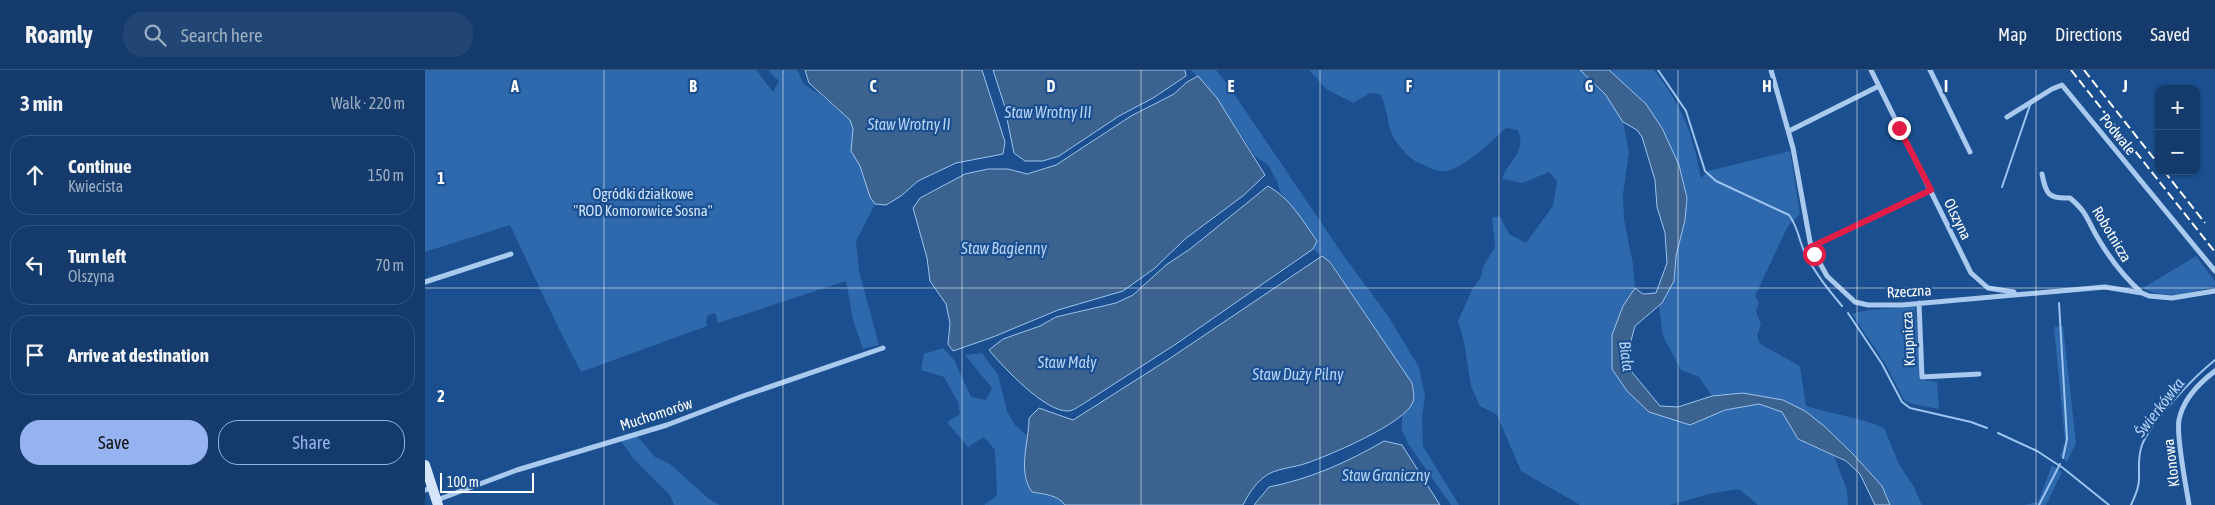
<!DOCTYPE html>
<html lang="en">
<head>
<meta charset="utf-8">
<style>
	:root { --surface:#143b6b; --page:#214673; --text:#f1f3f6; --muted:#9dadc1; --line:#33557e; --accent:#95b2f1 }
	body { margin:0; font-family:"Asap Condensed",sans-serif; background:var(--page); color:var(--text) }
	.controls { position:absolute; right:15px; top:15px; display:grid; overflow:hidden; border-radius:10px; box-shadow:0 1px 4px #0004 }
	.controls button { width:45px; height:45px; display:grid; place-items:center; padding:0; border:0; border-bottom:1px solid var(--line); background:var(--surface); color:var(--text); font:25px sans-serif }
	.scale { position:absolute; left:15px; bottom:12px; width:94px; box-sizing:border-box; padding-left:5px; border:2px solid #fff; border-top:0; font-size:14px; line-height:18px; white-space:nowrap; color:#fff; -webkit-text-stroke:4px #1b4f8f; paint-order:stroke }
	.stop { position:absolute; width:15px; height:15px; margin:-11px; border:4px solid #e11d48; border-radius:50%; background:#fff }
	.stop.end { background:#e11d48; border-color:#fff; box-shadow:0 1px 5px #0008 }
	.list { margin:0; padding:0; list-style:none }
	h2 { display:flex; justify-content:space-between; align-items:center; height:65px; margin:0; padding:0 20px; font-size:21px }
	h2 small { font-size:16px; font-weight:400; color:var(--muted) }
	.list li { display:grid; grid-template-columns:32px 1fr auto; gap:15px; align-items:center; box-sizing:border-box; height:80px; margin:0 10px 10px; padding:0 10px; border:1px solid var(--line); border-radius:20px }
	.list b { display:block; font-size:19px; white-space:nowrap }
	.list p { margin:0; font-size:16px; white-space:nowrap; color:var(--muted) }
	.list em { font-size:16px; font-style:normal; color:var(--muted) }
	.actions { display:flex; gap:10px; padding:15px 20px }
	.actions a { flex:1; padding:11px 0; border:1px solid var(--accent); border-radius:20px; text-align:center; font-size:18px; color:var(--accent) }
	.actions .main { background:var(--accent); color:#111 }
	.icon { flex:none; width:28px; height:28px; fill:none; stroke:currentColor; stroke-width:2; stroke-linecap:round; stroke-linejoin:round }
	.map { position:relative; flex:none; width:1790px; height:435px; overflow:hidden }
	header { display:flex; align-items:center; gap:30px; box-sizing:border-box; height:70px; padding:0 25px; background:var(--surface); border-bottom:1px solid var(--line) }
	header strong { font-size:24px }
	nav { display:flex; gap:28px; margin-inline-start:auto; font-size:18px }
	.search { width:350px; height:45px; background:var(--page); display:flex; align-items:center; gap:12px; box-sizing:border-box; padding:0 18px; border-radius:20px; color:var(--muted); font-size:19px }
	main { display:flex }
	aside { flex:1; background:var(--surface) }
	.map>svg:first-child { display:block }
</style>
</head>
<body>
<header>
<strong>Roamly</strong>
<div class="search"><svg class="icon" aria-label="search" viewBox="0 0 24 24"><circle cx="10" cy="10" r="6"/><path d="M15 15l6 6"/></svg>Search here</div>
<nav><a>Map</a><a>Directions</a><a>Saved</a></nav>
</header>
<main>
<aside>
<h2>3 min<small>Walk · 220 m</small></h2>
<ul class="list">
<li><svg class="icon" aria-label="ahead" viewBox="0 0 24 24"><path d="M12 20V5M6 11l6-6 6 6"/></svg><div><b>Continue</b><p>Kwiecista</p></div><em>150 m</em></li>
<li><svg class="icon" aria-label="left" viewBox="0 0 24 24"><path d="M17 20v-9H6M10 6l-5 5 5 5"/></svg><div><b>Turn left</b><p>Olszyna</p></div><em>70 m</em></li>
<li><svg class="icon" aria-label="arrive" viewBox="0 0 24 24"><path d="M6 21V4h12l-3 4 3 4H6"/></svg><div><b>Arrive at destination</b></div></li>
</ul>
<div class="actions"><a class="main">Save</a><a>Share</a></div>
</aside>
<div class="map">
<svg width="1790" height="435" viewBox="0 0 1790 435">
	<rect width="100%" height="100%" fill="#1b4f8f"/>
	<path fill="#2e69ad" d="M0,0h331l17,22 6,-11 -11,-11h29l7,14 15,10 31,26 3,9 -2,22 9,15 10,31 5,7 -19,37 3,30 20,74 -16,4 -10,-29 -7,-39 -128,42 -3,-10 -7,2 -2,6 1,5 -126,46 -22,-43 -49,-104 -85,27z
		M766,0h25l12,15 113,167 47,64 31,51 6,29 -3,21 1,29 36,59h-8l-42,-60 -7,-14v-15l11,-12 -8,-31 -74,-111 -18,-13 4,-9 -37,-48 -3,-11 -9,-16 -13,-9 -38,-58z
		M884,0h271l25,24 18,28 6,30 -6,42 1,25 9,45 2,24 -12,18 4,85 63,34 35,-15 34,-6 23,8 16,27 36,17 13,34 1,15h-90l-19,-16 -26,4 -43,12h-90l-59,-34 -24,-56 -17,-9 -9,-20 -7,-44 -6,-21 14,-31 9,-13 2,-10 12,-20 -3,-29 8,-2 9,18 17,9 27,-37 4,-25 -8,-9 -27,11 -20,-4c7,-19 25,-27 16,-49l-12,-2c-13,12 -48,47 -67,43 -6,-1 -12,-5 -18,-7 -11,-4 -24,-19 -29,-30 -6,-14 -4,-25 -12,-40l-10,-1 -17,10 -27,-14z
		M1184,0h45c29,38 38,61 47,108l7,-7 82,-20 10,63 -12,12 -33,70 4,7 -3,8 5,14 -4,10 3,9 40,22 6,40c26,8 53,11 78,22l15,36 15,23 8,18h-32l-8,-19 -30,-33 -28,-27 -19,-15 -62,-18 -31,3 -13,-19 -18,-7 -18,-34 -4,-29 15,-26 2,-25 9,-36 2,-22 -8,-33 -17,-37 -16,-24z
		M1771,186l19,25v5c-21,6 -52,15 -72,2z
		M1490,236l6,74 16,2 2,27 -27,-5 -8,-4 -18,-35 -34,-51c21,-7 42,-4 63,-8z
		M1638,256l13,117 -9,19 -7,-6 5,-14 -11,-115z
		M518,278l11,12 17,37 15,3 6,-12 -27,-33 17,-2 16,22 9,36 8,14 14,12 -5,24 8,31c12,2 26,3 33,13h-81l13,-10 -2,-45 -11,-13 -16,10 -21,-25 13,-8 -2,-12 -14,-25 -23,-7 3,-16z
		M212,366l18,21 15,7 39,35 11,6h-46l-4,-10 -37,-37 -12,-17z
		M1627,395l10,7 -16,33h-22l14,-3z"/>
	<path fill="#3c6290" stroke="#9cc4f0" d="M380,0h177l23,72 -2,12 -47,9 -38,18 -17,15 -15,9 -11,-1 -5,-7 -10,-31 -9,-15 2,-22 -3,-9 -41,-37z
		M568,0h192l1,6 -33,22 -34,18 -60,40 -16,5h-18l-11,-8 -10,-49z
		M1155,0h29l37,34 16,24 17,37 8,33 -2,22 -9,36 -2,25 -12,22 -27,23 -6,22 2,23 29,35 18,1 34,-11 31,-3 40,7 22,11 19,15 28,27 30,33 8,19h-15l-15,-31 -14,-13 -48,-22 -16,-27 -23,-8 -34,6 -35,15 -41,-13 -22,-21 -15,-22v-34l11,-29 12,-18 8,6 13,-1 11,-30 -2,-30 -8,-26 -2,-27 -13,-43 -5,-7 -14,-8 -18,-28z
		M773,6l19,22 48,77 -21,20 -59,44 -30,29 -32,23 -65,19 -65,27 -40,14 -5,-7 2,-21 -4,-19 -16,-23 -3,-23 -14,-50 7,-10 45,-24 23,-5h20l19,5 29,-9 75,-49 43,-22 13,-12z
		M843,116c22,12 35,35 49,55l-4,8 -137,95 -93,60c-4,2 -10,7 -15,7 -23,1 -65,-44 -79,-61l14,-11 37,-13 16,-9 60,-14 17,-8 33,-30 24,-16z
		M897,186l8,6 82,121c1,7 3,13 1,19 -7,21 -85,54 -106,61 -13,5 -32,5 -43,14 -10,8 -16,18 -21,28h-178c-7,-10 -21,-11 -33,-13 -15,-21 -3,-49 -3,-74l10,-10 34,12 96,-61z
		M959,371l18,4 38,60h-186l15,-18c41,-8 79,-25 115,-46z"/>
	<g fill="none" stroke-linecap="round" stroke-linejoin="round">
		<path stroke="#9cc4f0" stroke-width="2" d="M1233,0l28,41 19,60 11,10 73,34c9,12 9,22 15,36 10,21 23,37 38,55
			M1577,117l28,-82
			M1634,233l8,136 -4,19
			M1423,243l34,51 20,38 8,6 61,14 16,6
			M1573,363l39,18 26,17 46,37
			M1614,435l21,-41
			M1706,435c4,-9 9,-19 8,-30 0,-11 -1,-19 3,-30 9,-24 53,-69 73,-85"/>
		<path stroke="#a9c9ee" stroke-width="5" d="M1346,0l22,78 18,99 16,29 28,26 13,3h34l203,-18 37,6 7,3 23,2 43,-7
			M1446,0l100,203 17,15 26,4
			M1505,0l40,82
			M1582,47l45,-28 10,-4 153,186
			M1364,61l90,-45
			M1617,104c4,20 6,25 28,24 19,16 17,23 29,42 12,20 25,37 42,52
			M1386,177l120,-57
			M0,212l86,-28
			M1494,233l3,74 57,-3
			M0,420l7,-2
			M12,430l80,-30 150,-45 76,-29 140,-48
			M1764,435c-3,-20 -13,-68 -10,-85 4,-21 20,-37 36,-49"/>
		<path stroke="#d6e6fa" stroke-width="10" d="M0,395l13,40"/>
		<path stroke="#fff" stroke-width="2" stroke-dasharray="9 4" stroke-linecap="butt" d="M1646,0l144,182
			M1659,0l75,95
			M1739,101l41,52"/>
	</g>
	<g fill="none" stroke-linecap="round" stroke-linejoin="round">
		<path stroke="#e11d48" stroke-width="6" d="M1389,184l-3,-7 120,-57 -32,-62"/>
	</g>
	<path fill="none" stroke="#fff" stroke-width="1" stroke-opacity="0.55" d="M179,0v435M358,0v435M537,0v435M716,0v435M895,0v435M1074,0v435M1253,0v435M1432,0v435M1611,0v435M0,218h1790"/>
	<g text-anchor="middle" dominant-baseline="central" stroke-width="4.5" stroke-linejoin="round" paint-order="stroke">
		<g font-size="15" fill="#fff" stroke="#1b4f8f">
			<text transform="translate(1693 64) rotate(51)">Podwale</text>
			<text transform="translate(1533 149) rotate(64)">Olszyna</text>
			<text transform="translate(1687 164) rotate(59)">Robotnicza</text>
			<text transform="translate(1484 221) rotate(-3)">Rzeczna</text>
			<text transform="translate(1483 269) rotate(-93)">Krupnicza</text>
			<text transform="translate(231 344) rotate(-18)">Muchomorów</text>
			<text transform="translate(1746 393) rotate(-97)">Klonowa</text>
		</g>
		<g font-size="15" fill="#cfe3fa" stroke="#1b4f8f">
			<text x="218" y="123">Ogródki działkowe<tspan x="218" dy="17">"ROD Komorowice Sosna"</tspan></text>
		</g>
		<g font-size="16" font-style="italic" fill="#b5d3f5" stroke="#1b4f8f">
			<text x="623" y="42">Staw Wrotny III</text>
			<text x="484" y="54">Staw Wrotny II</text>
			<text x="579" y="178">Staw Bagienny</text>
			<text transform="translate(1202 286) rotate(82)">Biała</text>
			<text x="642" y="292">Staw Mały</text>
			<text x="873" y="304">Staw Duży Pilny</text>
			<text transform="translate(1734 337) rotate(-52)">Świerkówka</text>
			<text x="961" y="405">Staw Graniczny</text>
		</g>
	</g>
	<g font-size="16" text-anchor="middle" font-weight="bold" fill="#fff" stroke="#1b4f8f" stroke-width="4.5" stroke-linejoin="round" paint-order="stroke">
		<text x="90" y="22">A</text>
		<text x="268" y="22">B</text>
		<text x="448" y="22">C</text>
		<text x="626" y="22">D</text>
		<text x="806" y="22">E</text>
		<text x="984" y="22">F</text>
		<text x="1164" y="22">G</text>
		<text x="1342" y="22">H</text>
		<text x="1521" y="22">I</text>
		<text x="1700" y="22">J</text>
		<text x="16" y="114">1</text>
		<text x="16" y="332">2</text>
	</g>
</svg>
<div class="controls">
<button>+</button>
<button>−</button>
</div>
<div class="scale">100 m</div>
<div class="stop" style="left:1389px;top:184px"></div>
<div class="stop end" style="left:1474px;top:58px"></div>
</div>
</main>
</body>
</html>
